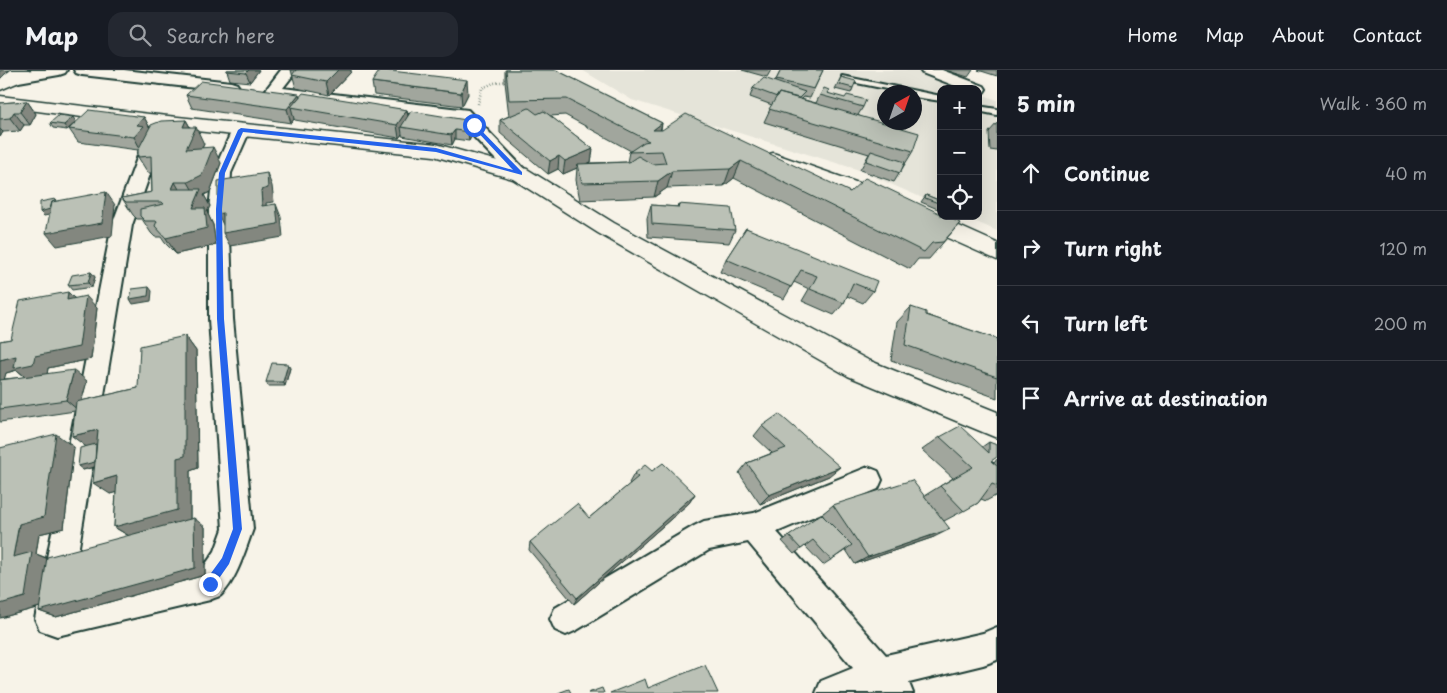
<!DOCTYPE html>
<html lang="en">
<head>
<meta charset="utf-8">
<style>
	:root { --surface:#171b24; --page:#242831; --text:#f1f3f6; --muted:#9ea1a6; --line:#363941 }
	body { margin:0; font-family:"Playpen Sans",sans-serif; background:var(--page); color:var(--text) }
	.controls { position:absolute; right:15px; top:15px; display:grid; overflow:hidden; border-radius:10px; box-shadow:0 5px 20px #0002 }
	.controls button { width:45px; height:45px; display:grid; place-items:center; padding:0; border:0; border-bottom:1px solid var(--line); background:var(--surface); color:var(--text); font:25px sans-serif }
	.compass { position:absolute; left:877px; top:15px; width:45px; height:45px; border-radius:50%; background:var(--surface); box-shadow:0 5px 20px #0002; rotate:40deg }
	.stop { position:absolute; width:15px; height:15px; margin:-11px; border:4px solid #2563eb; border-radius:50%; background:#fff }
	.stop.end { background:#2563eb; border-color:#fff; box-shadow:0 1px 5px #0008 }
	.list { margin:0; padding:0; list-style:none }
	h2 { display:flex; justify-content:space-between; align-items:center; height:65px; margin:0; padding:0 20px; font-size:21px }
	h2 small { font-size:16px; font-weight:400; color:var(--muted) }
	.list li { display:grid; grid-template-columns:32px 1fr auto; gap:15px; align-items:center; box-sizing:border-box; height:75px; padding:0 20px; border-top:1px solid var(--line) }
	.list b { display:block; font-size:19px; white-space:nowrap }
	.list em { font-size:16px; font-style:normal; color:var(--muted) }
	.icon { flex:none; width:28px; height:28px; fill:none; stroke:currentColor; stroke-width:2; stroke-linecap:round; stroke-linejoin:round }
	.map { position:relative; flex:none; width:997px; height:623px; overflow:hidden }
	header { display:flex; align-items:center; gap:30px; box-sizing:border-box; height:70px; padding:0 25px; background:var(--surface); border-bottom:1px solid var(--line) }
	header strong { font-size:24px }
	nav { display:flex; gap:28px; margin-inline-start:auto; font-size:18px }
	.search { width:350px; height:45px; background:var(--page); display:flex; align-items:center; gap:12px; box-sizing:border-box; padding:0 18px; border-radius:15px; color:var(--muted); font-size:19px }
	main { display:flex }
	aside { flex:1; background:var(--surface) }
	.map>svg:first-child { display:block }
</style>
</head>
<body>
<header>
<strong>Map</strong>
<div class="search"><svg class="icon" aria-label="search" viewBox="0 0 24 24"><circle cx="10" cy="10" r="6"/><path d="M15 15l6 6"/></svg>Search here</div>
<nav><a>Home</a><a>Map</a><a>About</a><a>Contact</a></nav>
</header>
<main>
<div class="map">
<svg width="997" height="623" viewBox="0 0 997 623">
	<rect width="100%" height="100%" fill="#f7f3e8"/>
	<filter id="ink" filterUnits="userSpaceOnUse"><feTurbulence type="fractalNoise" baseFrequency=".02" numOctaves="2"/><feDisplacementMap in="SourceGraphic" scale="10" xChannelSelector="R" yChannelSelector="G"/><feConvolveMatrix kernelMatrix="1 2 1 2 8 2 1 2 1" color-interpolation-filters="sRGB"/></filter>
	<g filter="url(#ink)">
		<path fill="#e5e4d9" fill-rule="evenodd" d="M582,0h334l51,19h-26v117l-85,-37 -224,-69zM884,22h30v30h-30z
			M978,23l19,7v131l-34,-15h15z"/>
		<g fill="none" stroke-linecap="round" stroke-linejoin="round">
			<g stroke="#1f3d34" stroke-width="4">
				<path id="service" d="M842,6l99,20v5l-27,-4v-5h-13l-59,-12z
					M978,36l19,3v6l-19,-4z"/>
			</g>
			<g stroke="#1f3d34" stroke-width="4">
				<path id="minor" d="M32,0h35l-2,3 -6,2 -46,8 -6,-2 -2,-3 2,-3z
					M74,0h50l107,12 6,2 2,3 -2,3 -6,2 -149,-17 -6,-2z
					M281,0h16l-14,18 185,22 61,64 -2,4 -7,2 -7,-2 -56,-59 -191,-24 -2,-3z
					M920,0h22l42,16 2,3 -2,3 -6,2v-5h-15l-41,-16z
					M241,55l6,1 3,4 -19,43 -2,36 4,110 20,210c-7,19 -17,53 -32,66 -2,2 -8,3 -11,5l-153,36 -17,-6 -5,-11 77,-394 30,-80 10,-13 6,-1 6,1 3,4 -7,10 -28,79 -62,376 131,-30 14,-20 8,-22 -14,-210v-110l4,-36 19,-43 3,-4z
					M868,397l10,4 4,9 -4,9 -101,43 109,123 97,-22 14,-6v33l-14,5 -74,18 4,10h-97l5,-12 32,-13 -105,-126 -39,8 -132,80 -11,5 -11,-5 -5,-11 5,-11 139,-82 10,-5 50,-8z"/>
			</g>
			<g stroke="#1f3d34" stroke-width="3">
				<path id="tertiary" d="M0,26l149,18 287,30 91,25 87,54 254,137 129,52v26l-149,-62 -250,-143 -85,-54 -79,-23 -285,-30 -149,-20z
					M773,83l108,38 116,52v17l-132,-59 -99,-38 -3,-4 3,-4z"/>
			</g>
			<g stroke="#1f3d34" stroke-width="3">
				<path id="secondary" d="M11,0h19l-11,12 -19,8v-12z"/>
			</g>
			<path stroke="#1f3d34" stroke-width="2.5" stroke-dasharray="0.5 2.5" stroke-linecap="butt" d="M478,34l4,-16 12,-5 13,-2"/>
			<use href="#service" fill="#f7f3e8" fill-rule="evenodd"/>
			<use href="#minor" fill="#f7f3e8" fill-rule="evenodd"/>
			<use href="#tertiary" fill="#f7f3e8" fill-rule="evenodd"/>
			<use href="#secondary" fill="#f7f3e8" fill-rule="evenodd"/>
		</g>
		<path fill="#a1a69d" stroke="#1f3d34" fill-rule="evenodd" d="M227,0h32l-9,12 -20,-2 -3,-9z
			M291,0h60v2l-22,23 -33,-7z
			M505,0h51l106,53 -1,7 189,62 110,31 -31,36h-11l-8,10 -176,-91 -10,8 -57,2 -13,9 -74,3 -4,-20 1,-12 -14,6 -5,-5 -10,5 -48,-41v-13l9,-4 -4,-34zM565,45l66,36 -2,1 -2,10 -39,1 3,-1 2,-13 -43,-33z
			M742,0h29l-4,7z
			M781,0h42l-13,28 -7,-1 -2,2 15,4 4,-8 7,-2 36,14 -5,8 55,36 -19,31 -34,-12 9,-16 -105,-32 8,-17 -22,-8 3,-9 22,-6z
			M945,0h28l-5,7z
			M978,0h19v6z
			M841,7l12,11 -2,5 -16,-4z
			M372,12l96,12 -6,12 -88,-11z
			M186,25l114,2 107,13 1,6 59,9 5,10 -3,6 -14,-2 -3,6 -50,-9v-2l-3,4 -104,-18 -1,-1 -3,4 -99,-15z
			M27,31l9,13 -6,11h-6l-4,6 -17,1 -3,5v-34z
			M144,47l6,11 36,-8 4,7 14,17 -2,4 19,15 -11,29 -6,3 6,11 -3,6 6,13 3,20 -40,9 -11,-11 -4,-6h-6l-4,-4 -9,-14h-5l-4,-4 -11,-17 30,-6 -1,-19h-3l-10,-16v-7l-60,-8 -9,-13z
			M76,52l-9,8 -14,-2 -3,-5z
			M997,53v28l-7,-1 -1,-18z
			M926,125l15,6 -1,9 -19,-8z
			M678,134l57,26 -6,13 -81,-6 -1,-19 4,-13 26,2z
			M746,158l127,63 -10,12 -16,-7 -3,7 -10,12 -32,-14 7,-12 -15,-7 -10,17 -64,-27 6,-13z
			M91,202l4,5 -3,10 -20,3 -4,-5z
			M74,228l23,10 -6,51 -43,9 -1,6 40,7 -6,20 57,-13 47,-52 11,15 2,117 -8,3v48l15,8v48l-149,42 -17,-6 1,-4 -40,11 74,-171 -10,81 -25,6 -3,20 11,4 82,-22 -15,-9 2,-35 -6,2 -16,-27 -11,3 3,-23 -11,-36 -75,11v-81l11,-2zM17,300l8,7 -21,2 2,-6z
			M911,237l15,8 71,24v59l-106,-38 6,-38z
			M290,298l-5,18h-17l-2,-4z
			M762,356l67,50 -69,28 -21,-31 8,-10 25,-10 -18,-17z
			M940,367l42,10 7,-5 3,19 2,2 3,-4v36l-11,6 -5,-2 -3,4 -34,18 -3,-3 -7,19 -79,27 -9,-14 -23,15 -18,-19 -11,8 -12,-13 7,-5 35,-19 -2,-3 11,-9 91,-9 29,-18 -31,-28z
			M652,401l43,23 -6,9 -115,101 -45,-54 1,-8 59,-24 41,-34 -1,-1 5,-9z"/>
		<path fill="#83877f" stroke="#1f3d34" d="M0,0h9l-9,9z
			M249,0h10l-9,12 -4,-9z
			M338,0h13v2l-22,23 -3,-13z
			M467,10l1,14 -6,12 -1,-13z
			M299,24l4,13h-12l3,12 -3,4 -4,-14z
			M27,31l9,13 -6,11 -10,-13z
			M407,40l2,13 -8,4 1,7 -3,4 -2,-13z
			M14,42l10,13 -4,6 -10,-13z
			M73,47l3,5 -9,8 -3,-5z
			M144,47l7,13 -10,20 -7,-13 3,-12z
			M186,50l7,13 3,-6 8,17 -10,21 -8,-16 -3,-22z
			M662,53l-4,17 -5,-10z
			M472,56v9l-3,6 -1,-9z
			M0,59l3,3 -3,5z
			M455,60v9l-3,6 -1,-10z
			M213,77l8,16 -11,29 -6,3 6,11 -3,6 6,13 3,20 -40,9 -10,-16 27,-30 4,-10 -9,-16z
			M593,79l-2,13 -12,5 -1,-3 -1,4 -14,6 2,-13z
			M559,86l-1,13 -10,5 2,-13z
			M741,91l-7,17 -10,8 6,-17z
			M672,101l-5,17 -13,9 4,-16z
			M267,103l5,13 2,16 -8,1 2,16 -6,-13 -1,-16z
			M175,112l9,16 -12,-9z
			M106,122l9,13 -3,31 -55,10 -11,-13z
			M55,129l3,4 1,10 -15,3 -4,-4z
			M276,134l5,13 2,20 -53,9 -7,-13z
			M223,143l1,14 -6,-13z
			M91,202l4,5 -3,10 -4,-4z
			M149,217l3,4 -1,10 -18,3 -3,-5z
			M68,222l12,12 -13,-4z
			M86,226l11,12 -6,51 -43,9 -1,7 -19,4 -11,-9 -11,3 -3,11 -3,1v-25l16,-4h19z
			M185,266l11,15 2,117 -8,3v50l-59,16 -17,-10 63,-69z
			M288,294l2,4 -5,18 -2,-4z
			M74,300l13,11 -8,30 -13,-11z
			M98,360l7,34 -22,6 -5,-4 11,-17 -17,-13z
			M56,364l18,13 -10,81 -25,6 -3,20 17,7 -6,44 -47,13v-14l13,-47 6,-33z
			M840,397l-11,9 -69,28 9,-9z
			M117,406l16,12 -23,6 -17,-11z
			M695,424l-6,9 -115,101 3,-6z
			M194,448l11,9v48l-149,42 -17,-6z
			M950,459l-16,8 -79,27 13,-7z"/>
		<path fill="#bbc1b6" stroke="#1f3d34" d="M227,0h22l-3,3 -19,-2z
			M295,0h43l-12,12 -34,-7 4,-5z
			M380,0h3l84,10 -6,13 -89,-11z
			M506,0h50l106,53 -9,7h9l24,-16 164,78 15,-14 76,36v2h5l14,7 -17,19 -11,1 -8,9 -183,-91 -11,8 -58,2 -14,10 -76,2 -4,-19 51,-2 9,-6 14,8 14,-1 -4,-12 -33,1 15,-10 5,-1 -82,-42 -58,1z
			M781,0h42l-9,19 -38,-9z
			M841,7l15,4 -3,7 -15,-4z
			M764,8l41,14 -6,6 -20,-5 -2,4 -24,-9z
			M201,11l98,13 -12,15 -101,-14z
			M824,18l5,2 -2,3 18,5 2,-3 19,5 -3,7 -43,-12z
			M303,23l104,17 -10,15 -106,-18z
			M779,23l140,40 -6,18 -144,-42z
			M27,31l-7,11h-6l-4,6 -10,1v-16z
			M529,38l8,6 7,-3 49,38 -28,12 -6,-5 -9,5 -50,-41z
			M89,40l55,7 -7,8 7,1 -10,11 -65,-8z
			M411,41l55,9 -2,5 8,1 -4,6 -13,-2 -4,5 -50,-8z
			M59,45l14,2 -9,8 -14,-2z
			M186,50l-3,7h13l-10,22 27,-2 -11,28 -14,7h-13l-3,7h29l-8,19h12l2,20 -41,10 -11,-12 2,-5h-12l-5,-5v-7l24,-5 -2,-2h-36l-4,-4 30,-6 -1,-36 -13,1v-7l13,-25 10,-4z
			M871,81l34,11 -5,11 -34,-12z
			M267,103l1,15 -7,2 1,16 14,-2 2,20 -55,9v-20l-5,1v-33z
			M106,122l-4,31 -56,10 6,-31z
			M926,125l15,6v3l-16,-6z
			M55,129v2l-3,1 -2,7 -10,3v-10z
			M678,134l53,4 4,22 -83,-6 -1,-19 28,2z
			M746,158l131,53 -4,10 -20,-8 -9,20 -34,-14 7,-13 -16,-6 -10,17 -65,-28z
			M91,202l-3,11 -20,2 4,-10z
			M149,217l-1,9 -18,3 2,-10z
			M68,222l-1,8 19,-4 -7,51 -44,9 -2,8 -19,4 2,-12 -16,4v-19l11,-2 9,-38z
			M911,237l15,5v3l71,24v38l-92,-32z
			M185,266v120l-8,2v52l-63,17 3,-51 -24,7 5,-53 -26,6 4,-34 62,-14 2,-42z
			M272,293l16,1 -5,18h-17z
			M74,300l-8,30 -66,9v-29z
			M779,344l61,53 -71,28 -22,-32 39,-15 -24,-22z
			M960,356l29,27v-11l8,3v12l-6,4 6,5v20l-5,-2 -14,19 -14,8 -24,-25 33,-19 -33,-30z
			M56,364l-12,83 -25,7 -6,33 19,-5 -7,45 -25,7v-156z
			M96,374l-1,18 -17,4 2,-18z
			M663,393l32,31 -118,104 -47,-56 47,-38 12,14 49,-41 -4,-3 11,-9 7,6z
			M912,410l38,49 -82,28 -35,-52z
			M821,444l31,31 -21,15 -18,-20 -12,9 -12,-13z
			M194,448l1,50 -156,43 8,-54z
			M705,595l13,28h-108l35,-14 3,9z
			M602,618l2,5h-16z
			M569,619l2,4h-13z"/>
	</g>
	<path fill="#2563eb" d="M474,53l48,49v3l-86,-23 -193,-20 -18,41 -3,36 2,110 18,210 -13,35 -16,23h-7v-7l16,-22 11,-29 -16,-210 -1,-110 3,-36 19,-43 3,-2 195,20 77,22 -41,-44z"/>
</svg>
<div class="controls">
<button>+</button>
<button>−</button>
<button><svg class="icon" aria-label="locate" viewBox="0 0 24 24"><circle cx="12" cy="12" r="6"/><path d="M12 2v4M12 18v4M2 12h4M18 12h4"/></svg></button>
</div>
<svg class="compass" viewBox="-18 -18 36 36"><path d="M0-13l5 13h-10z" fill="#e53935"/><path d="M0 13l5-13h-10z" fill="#9ea1a6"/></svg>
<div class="stop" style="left:474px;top:55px"></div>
<div class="stop end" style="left:210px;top:514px"></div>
</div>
<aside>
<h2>5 min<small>Walk · 360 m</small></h2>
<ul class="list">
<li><svg class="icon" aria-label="ahead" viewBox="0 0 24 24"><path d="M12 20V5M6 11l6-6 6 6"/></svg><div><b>Continue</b></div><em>40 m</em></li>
<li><svg class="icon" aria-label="right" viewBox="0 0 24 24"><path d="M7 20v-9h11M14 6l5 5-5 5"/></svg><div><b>Turn right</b></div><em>120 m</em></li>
<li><svg class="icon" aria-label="left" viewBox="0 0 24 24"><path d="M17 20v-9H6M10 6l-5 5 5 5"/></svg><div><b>Turn left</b></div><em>200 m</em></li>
<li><svg class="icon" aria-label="arrive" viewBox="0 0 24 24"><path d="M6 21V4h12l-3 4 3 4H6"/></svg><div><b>Arrive at destination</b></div></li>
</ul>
</aside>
</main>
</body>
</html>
